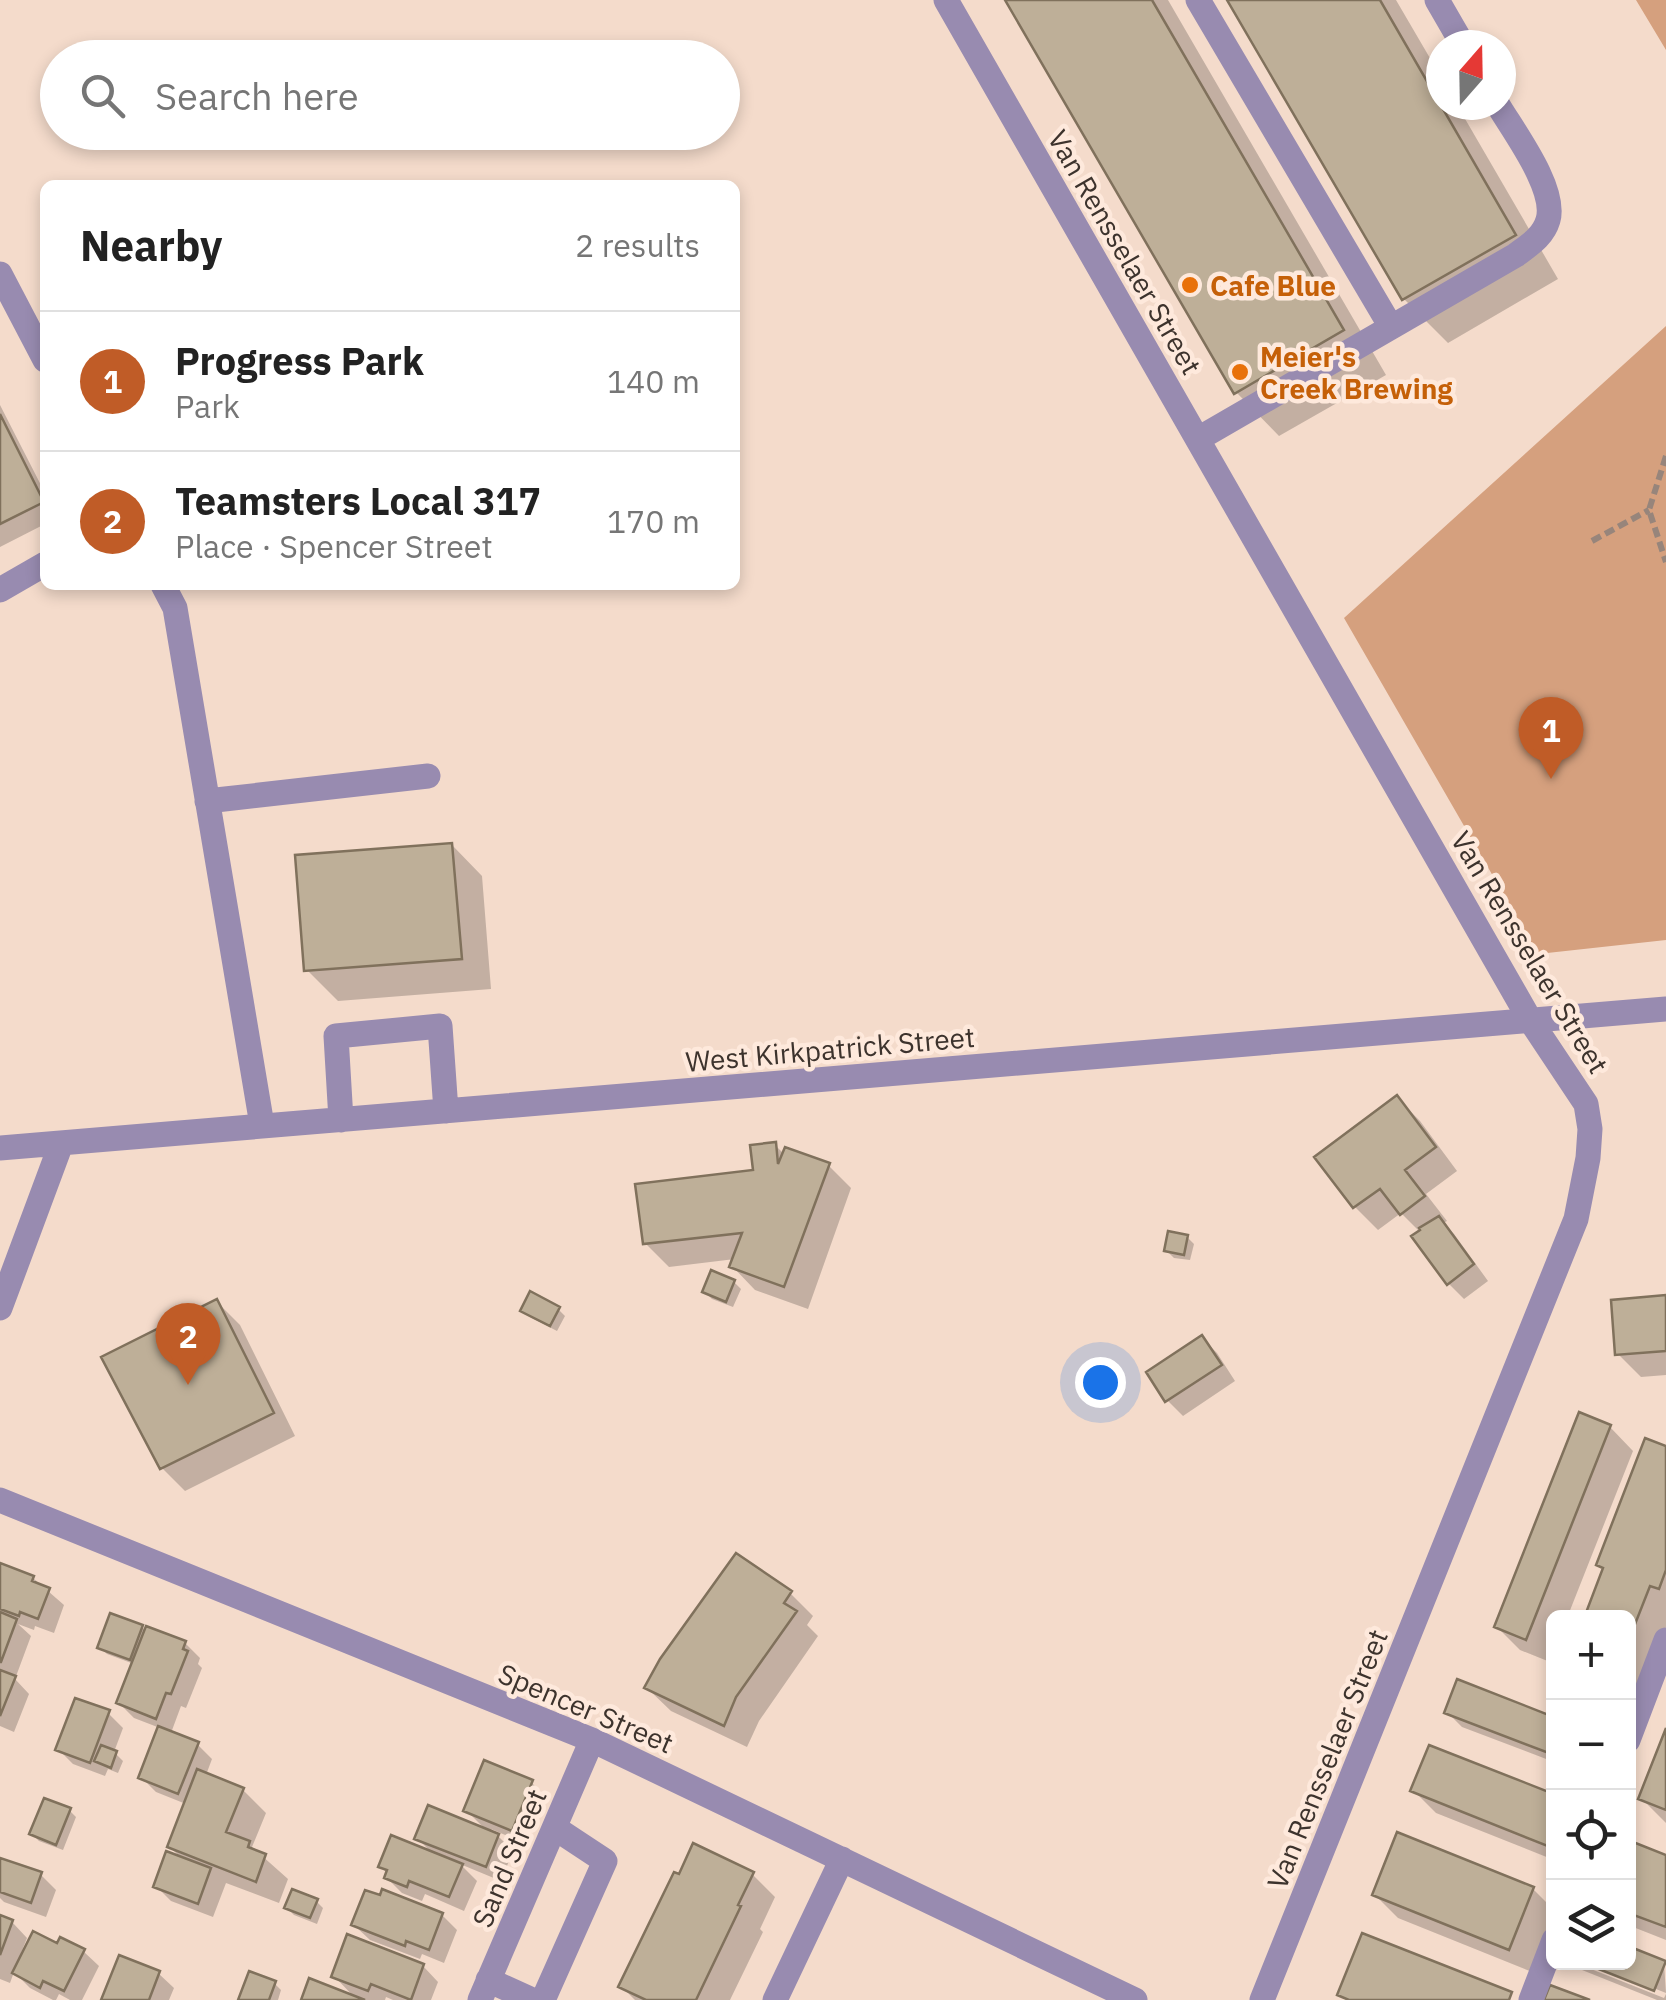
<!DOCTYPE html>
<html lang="en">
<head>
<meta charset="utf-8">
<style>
	:root { --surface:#fff; --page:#f2f2f2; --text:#222; --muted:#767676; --line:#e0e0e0; --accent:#c05c27 }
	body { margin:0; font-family:"IBM Plex Sans",sans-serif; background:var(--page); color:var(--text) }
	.controls { position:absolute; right:30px; bottom:30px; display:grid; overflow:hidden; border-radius:15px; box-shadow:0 5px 15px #0003 }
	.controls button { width:90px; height:90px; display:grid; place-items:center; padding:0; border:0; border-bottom:2px solid var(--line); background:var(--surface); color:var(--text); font:50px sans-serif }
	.compass { position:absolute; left:1426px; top:30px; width:90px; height:90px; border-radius:50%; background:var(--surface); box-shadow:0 5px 15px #0003; rotate:20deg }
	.you { position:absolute; left:1100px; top:1382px; width:35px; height:35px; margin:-25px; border:8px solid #fff; border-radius:50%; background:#1a73e8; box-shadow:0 0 0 15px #1a73e833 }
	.badge { display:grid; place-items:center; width:65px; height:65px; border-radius:50%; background:var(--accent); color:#fff; font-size:32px; font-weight:700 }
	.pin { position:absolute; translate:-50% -82px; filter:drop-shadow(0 2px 5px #0008) }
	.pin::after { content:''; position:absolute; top:52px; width:35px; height:30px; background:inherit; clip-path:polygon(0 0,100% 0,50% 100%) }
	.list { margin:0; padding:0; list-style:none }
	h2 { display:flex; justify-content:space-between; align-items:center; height:130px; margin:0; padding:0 40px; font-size:42px }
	h2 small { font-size:32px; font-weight:400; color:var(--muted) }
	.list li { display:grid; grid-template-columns:65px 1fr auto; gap:30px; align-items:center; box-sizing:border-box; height:140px; padding:0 40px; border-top:2px solid var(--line) }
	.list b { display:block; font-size:38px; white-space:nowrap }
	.list p { margin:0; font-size:32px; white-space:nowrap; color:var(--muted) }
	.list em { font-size:32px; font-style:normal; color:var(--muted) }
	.icon { flex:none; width:55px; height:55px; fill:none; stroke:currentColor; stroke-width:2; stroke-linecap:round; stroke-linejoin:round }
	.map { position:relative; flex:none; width:1666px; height:2000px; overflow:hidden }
	.search { position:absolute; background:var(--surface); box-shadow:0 5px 15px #0003; left:40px; top:40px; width:700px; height:110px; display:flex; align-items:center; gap:25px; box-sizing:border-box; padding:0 35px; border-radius:55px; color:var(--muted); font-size:38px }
	.panel { position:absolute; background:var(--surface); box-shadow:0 5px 15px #0003; left:40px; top:180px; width:700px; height:410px; border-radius:15px }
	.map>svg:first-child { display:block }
</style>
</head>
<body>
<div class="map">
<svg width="1666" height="2000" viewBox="0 0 1666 2000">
	<rect width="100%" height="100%" fill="#f4dbcb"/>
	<path fill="#d5a07e" d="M1636,0h30v50z
		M1666,326v614l-128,14 -194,-336z"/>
	<path fill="#0003" d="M1008,0h160l218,375 -107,61 -43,-44z
		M1230,0h166l45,77v28h16l101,174 -110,64 -44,-44z
		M0,405l45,88v31l-45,23z
		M452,845l30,31 9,113 -153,12 -31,-31z
		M1397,1098l23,23 37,50 -31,23 21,27 -4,2 11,11 34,47 -24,18 -16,-16 -27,-50 -20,-20 -23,17 -23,-23 -37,-50z
		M775,1145l9,9 44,11 23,23 -43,121 -53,-19 -23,-24 3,-7 -66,8 -24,-24 111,-71z
		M1187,1237l7,7 -4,16 -16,-2 -7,-7z
		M734,1282l7,7 -8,18 -21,-8 -7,-7z
		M1666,1298v77l-25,2 -23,-23z
		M217,1302l23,23 55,111 -110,55 -23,-23z
		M558,1309l7,7 -8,15 -27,-14 -7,-7z
		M1202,1338l15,15 18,28 -52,35 -16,-16z
		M1610,1427l23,24 -66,167h-13v34l-4,10 -30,-12 -23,-23z
		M1666,1449v178l-27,70 -11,-4v-75l-23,-48 -6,-6z
		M0,1565l33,13 31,27 -10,28 -19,-7 -1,4 -16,-6 13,12 -16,43 14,15 -15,38 -14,-6z
		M790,1593l23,23 -6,9 11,11 -59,85 -12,26 -76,-36 -24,-23z
		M142,1627l5,5 38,11 15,15 -2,6 4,4 -16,40 -5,-2 -10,27 26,11 15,15 -6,16 37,15 23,23 -14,34 36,32 -9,24 -53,-20 -13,34 -42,-16 -15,-15 27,-26 -13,-13 16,-43 -30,-12 -15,-15 19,-49 -26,-10 -15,-15 15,-39 -27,-10 -7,-7z
		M1447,1712l107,8v42l-92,-35z
		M108,1713l15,15 -9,24 9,9 -5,12 -10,-4 -3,7 -32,-12 -15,-15z
		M1666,1734v89l-25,-25z
		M531,1782l15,16 -19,46 -36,-15 22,22 -12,30 -41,-17 17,17 -13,30 -39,-17 -3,7 -20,-8 -15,-15 1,-4 -7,-7 53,-12 -17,-17 71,-6 -22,-22z
		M1413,1790l141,7v63l-118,-47z
		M69,1810l7,7 -13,33 -24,-9 -7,-7z
		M1628,1843l38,14v83l-38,-15z
		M0,1860l40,14 16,16 -10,27 -42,-15 -4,-4z
		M752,1874l23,23 -15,32 3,3 -33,68h-95l-14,-14z
		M1533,1889l21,21v8l-22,54 -134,-54 -23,-23z
		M316,1901l7,7 -6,16 -23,-9 -7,-7z
		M442,1915l15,15 -13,33 -22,-9 -2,5 -50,-19 -16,-15z
		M0,1918l12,4 15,16 -6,15 3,2 34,-9 25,5 16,15 -17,34h-12l-11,-6 -3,6h-3l-23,-12 -16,-16 -4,11 -10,-4z
		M1574,1962h7v3l83,33 2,-4v6h-9l-75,-30z
		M1588,1962l76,1 2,30z
		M423,1966l15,16 -7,18h-38l-7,-3 -1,3h-81h53l-23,-24z
		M158,1973l16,15 -5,12h-65z
		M274,1983l7,7 -3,10h-37z"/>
	<path fill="#beaf98" stroke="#80715c" stroke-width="2.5" d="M1005,0h147l192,330 -110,64z
		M1227,0h153l136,235 -114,65z
		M0,414l44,88 -44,22z
		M452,843l10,116 -158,12 -9,-116z
		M1397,1095l39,52 -31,23 20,26 -25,19 -20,-26 -27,19 -39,-51z
		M776,1142l2,22 7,-17 45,16 -46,124 -55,-20 13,-34 -99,11 -8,-60 118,-14 -3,-25z
		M1439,1216l35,48 -27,21 -36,-49 9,-6 -1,-2z
		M1168,1231l20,4 -4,20 -20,-4z
		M711,1270l24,10 -9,22 -24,-10z
		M530,1291l30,16 -10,19 -30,-15z
		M1666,1295v56l-51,4 -4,-55z
		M217,1299l57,114 -114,56 -59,-112z
		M1202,1335l20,30 -57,37 -19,-30z
		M1579,1412l32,13 -85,215 -32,-13z
		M1645,1438l21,8v124l-7,19 -9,-3 -22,56v-24h-44l19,-50 -7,-3z
		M736,1553l56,38 -8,12 13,8 -61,86 -12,29 -80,-38 16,-29z
		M0,1563l34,13 -2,5 18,7 -12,31 -18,-7 -1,4 -19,-7z
		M0,1612l17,7 -16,43h-1z
		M110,1613l33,12 -13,35 -33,-12z
		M146,1626l40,15 -3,8 5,2 -17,43 -5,-1 -10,26 -40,-16z
		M0,1670l16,6 -16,40z
		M1457,1679l97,38v38l-110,-42z
		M75,1698l35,12 -20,53 -35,-13z
		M158,1726l41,16 -21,52 -40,-16z
		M1666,1728v82l-28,-11z
		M101,1745l16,6 -6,17 -17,-7z
		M1429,1745l125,49v44l-4,9 -140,-56z
		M484,1760l49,20 -21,51 -49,-20z
		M197,1769l47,19 -18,44 24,9 -2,6 18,7 -10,28 -89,-35z
		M44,1798l27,10 -15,37 -27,-11z
		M428,1805l71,29 -13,33 -72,-28z
		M1397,1832l137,55 -25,63 -137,-55z
		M391,1835l72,29 -14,33 -40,-16 -2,6 -23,-9 3,-8 -9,-3z
		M1628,1840l38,15v72l-38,-14z
		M693,1843l61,29 -16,33 3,1 -45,94h-50l-28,-13 56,-115 5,2z
		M166,1851l45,17 -13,36 -45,-17z
		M0,1858l42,14 -11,31 -31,-11z
		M292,1889l26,10 -8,19 -26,-10z
		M382,1889l61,24 -14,37 -23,-9 -1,5 -54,-21 14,-35 15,5z
		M0,1915l13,5 -13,35z
		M33,1931l24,12 3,-6 25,12 -21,42 -21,-10 -3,7 -28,-15z
		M1362,1933l150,59 -3,8h-160l-12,-5z
		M347,1934l77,30 -13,36 -40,-16 -3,7 -37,-14z
		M1628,1946l38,15 -12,30 -73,-29h47z
		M119,1955l41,16 -11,29h-48z
		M249,1971l27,10 -7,19h-31z
		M309,1978l56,22h-64z
		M1550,1985l40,15h-46z"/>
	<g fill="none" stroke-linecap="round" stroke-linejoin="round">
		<path stroke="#97857b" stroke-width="6" stroke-dasharray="10 5" stroke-linecap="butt" d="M1666,456l-17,54 17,52
			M1592,541l57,-31"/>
		<path stroke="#988bb0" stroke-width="25" d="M946,0l584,1020 56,84 4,25 -2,29 -12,61 -314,781
			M1198,0l193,327
			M1437,0l26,45
			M0,274l45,86
			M1198,439l318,-184c13,-10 27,-18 32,-35 9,-31 -34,-88 -50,-115
			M163,585l12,23 87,517
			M0,590l45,-26
			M207,801l221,-25
			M341,1120l-5,-84 104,-10 6,85
			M0,1148l1666,-139
			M0,1308l61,-164
			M0,1500l592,240 543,260
			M1628,1740l38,-100
			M488,1980l44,20
			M480,2000l112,-260
			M543,2000l62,-139 -50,-33
			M775,2000l67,-141
			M1531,2000l23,-60"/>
	</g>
	<g fill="#e8710a" stroke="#fee9dc" stroke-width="4">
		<circle cx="1190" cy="285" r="10"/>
		<circle cx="1240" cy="372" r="10"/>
	</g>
	<g text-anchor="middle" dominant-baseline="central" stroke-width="9" stroke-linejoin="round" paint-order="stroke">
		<g font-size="28" fill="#3d332d" stroke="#fee9dc">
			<text transform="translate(1125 252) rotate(60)">Van Rensselaer Street</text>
			<text transform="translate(1530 952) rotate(59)">Van Rensselaer Street</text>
			<text transform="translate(830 1049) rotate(-5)">West Kirkpatrick Street</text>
			<text transform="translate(586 1708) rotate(23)">Spencer Street</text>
			<text transform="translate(1327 1759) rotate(-68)">Van Rensselaer Street</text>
			<text transform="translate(509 1858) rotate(-67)">Sand Street</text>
		</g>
		<g font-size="28" font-weight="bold" fill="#c56008" stroke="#fee9dc" text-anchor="start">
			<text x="1210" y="285">Cafe Blue</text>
			<text x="1260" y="356">Meier's<tspan x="1260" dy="32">Creek Brewing</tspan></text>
		</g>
	</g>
</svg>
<div class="controls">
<button>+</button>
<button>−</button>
<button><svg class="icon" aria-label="locate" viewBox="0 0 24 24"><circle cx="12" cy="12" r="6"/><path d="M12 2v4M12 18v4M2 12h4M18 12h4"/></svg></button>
<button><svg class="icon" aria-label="layers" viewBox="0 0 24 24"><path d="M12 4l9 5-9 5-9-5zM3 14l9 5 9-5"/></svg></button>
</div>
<svg class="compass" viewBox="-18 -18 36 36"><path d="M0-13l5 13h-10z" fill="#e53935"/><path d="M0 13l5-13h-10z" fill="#767676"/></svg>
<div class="you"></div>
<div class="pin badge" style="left:1551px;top:779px">1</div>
<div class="pin badge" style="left:188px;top:1385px">2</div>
<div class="search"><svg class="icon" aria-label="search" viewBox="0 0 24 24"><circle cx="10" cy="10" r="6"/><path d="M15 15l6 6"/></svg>Search here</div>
<section class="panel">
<h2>Nearby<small>2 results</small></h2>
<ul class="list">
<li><span class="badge">1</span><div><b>Progress Park</b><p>Park</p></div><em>140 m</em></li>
<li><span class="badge">2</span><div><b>Teamsters Local 317</b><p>Place · Spencer Street</p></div><em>170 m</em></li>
</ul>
</section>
</div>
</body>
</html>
